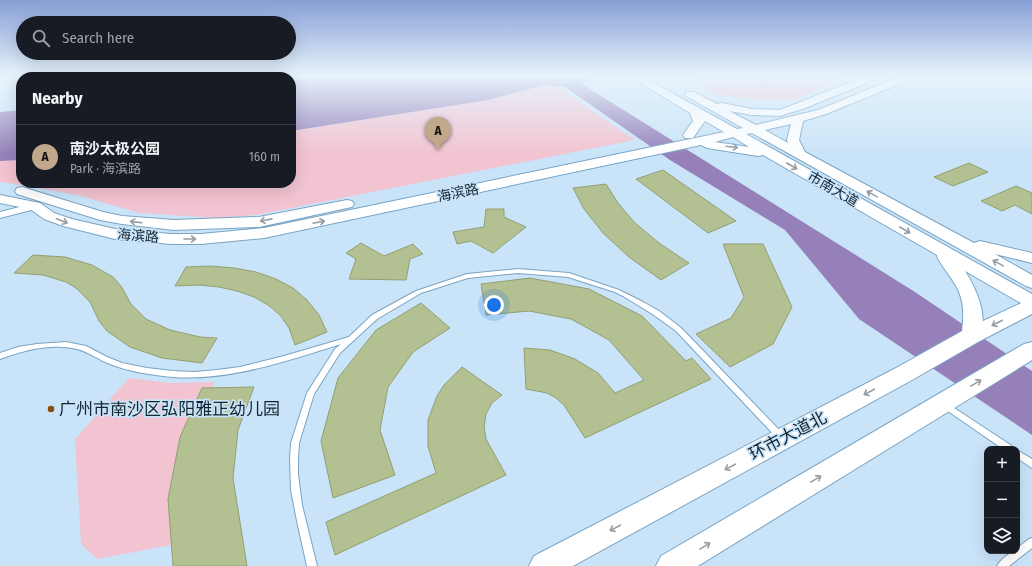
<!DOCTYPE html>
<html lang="en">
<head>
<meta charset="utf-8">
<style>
	:root { --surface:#171b24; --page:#242831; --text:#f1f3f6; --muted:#9ea1a6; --line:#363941; --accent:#c2a88b }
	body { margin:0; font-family:"Fira Sans Condensed","Noto Sans SC",sans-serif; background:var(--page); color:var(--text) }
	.controls { position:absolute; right:12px; bottom:12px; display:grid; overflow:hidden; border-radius:8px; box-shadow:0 4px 16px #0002 }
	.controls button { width:36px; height:36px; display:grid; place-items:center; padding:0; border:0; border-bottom:1px solid var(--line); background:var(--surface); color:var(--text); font:20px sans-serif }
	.you { position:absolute; left:494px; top:305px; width:14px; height:14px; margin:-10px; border:3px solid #fff; border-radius:50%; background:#1a73e8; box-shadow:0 0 0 6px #1a73e833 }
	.badge { display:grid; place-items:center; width:26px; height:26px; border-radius:50%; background:var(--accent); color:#111; font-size:13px; font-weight:700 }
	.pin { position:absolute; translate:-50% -33px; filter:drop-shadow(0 1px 2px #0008) }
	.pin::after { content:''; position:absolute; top:21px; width:14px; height:12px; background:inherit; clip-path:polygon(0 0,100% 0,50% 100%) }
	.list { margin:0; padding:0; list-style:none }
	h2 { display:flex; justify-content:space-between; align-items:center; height:52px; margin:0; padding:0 16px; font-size:17px }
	h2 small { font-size:13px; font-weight:400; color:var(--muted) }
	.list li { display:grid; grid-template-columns:26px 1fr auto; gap:12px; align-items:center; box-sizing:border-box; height:64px; padding:0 16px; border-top:1px solid var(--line) }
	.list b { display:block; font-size:15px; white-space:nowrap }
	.list p { margin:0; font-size:13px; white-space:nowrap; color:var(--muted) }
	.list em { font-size:13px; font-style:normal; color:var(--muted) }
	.icon { flex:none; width:22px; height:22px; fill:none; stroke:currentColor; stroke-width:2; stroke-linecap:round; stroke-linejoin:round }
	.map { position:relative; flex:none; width:1032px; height:566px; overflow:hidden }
	.search { position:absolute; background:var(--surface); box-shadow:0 4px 16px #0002; left:16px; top:16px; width:280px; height:44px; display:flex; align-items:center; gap:10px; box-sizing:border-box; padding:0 14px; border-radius:22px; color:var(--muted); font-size:15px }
	.panel { position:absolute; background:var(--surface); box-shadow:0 4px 16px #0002; left:16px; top:72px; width:280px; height:116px; border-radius:16px }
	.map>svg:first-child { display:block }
</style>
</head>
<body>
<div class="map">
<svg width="1032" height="566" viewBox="0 0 1032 566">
	<rect width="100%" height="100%" fill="#c9e4f8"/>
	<path fill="#f2c3d0" d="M683,76h169l-56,23 -37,1 -40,-5z
		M545,85h9l81,55 -379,75 -40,3 -76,-5 -63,-18 -68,-12 -9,-1v-21l21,-1v23h270v-52l197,-31z
		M129,378l40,5 45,-1 -28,96 -5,65 -84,16 -16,-15 -6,-105z"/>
	<path fill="#9580ba" d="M323,76h264l-5,8 333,208 117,79v64l-173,-116 -74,-89 -115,-70 -105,-73 -20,-2 -57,15 -197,31v-51z
		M21,110v50l-21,1v-49z"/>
	<path fill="#b3c192" stroke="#929f71" d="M969,163l19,9 -35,14 -19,-9z
		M663,170l73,51 -28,12 -72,-54z
		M606,184l12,19 17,20 24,20 30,20 -28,17 -32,-23 -26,-24 -19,-24 -11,-21z
		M1016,186l16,7v21l-17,-9 -13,6 -21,-10z
		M486,209h18v8l22,10 -33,26 -22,-12 -14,3 -4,-12 31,-5z
		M361,243l23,13 29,-12 10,10 -13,5 -4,21 -57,-1 7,-20 -10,-6z
		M723,244h40l29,63 -19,37 -43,23 -34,-33 35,-16 13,-21z
		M33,255l32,2 27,8 21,12 8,9 10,18 15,15 24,11 30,7 17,1 -15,25 -40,-5 -32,-11 -23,-16 -8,-10 -9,-19 -14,-14 -10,-6 -23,-7 -29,-2z
		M211,266l23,2 22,4 20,7 17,9 14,12 12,15 8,17 -32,13 -6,-17 -9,-13 -12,-10 -14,-8 -17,-6 -18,-4 -20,-2 -24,1 11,-19z
		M530,278l59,11 53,27 44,45 6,-3 19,21 -126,59 -21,-33 -8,-7 -9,-5 -21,-4 -2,-41 26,2 25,9 23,14 17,20 29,-13 -35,-40 -38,-21 -42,-8 -43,4 -5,-31z
		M421,303l29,25 -37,24 -25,35 -8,43 15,45 -62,23 -12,-57 17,-63 38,-48z
		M462,367l40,28 -10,8 -6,11 -2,13 2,12 20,36 -171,80 -9,-33 110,-49 -8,-27v-26l9,-24 7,-11z
		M254,387l-16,43 -5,48 14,88h-74l-5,-67 12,-62 22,-49z"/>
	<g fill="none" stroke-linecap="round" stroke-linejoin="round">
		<g stroke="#79a4c4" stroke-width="2">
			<path id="lane" d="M518,269l51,4 50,17 24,12 16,9 21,16 8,8 95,99 1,2 -1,2 -3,1 -3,-1 -101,-107 -22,-16 -31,-19 -8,-4 -47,-15 -50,-4 -50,5 -47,15 -44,26 -37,34 -26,41 -15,49 -1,16v15l4,31 15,61h-10l-10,-45 -6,-31 -1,-31 1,-16 16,-50 28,-44 6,-5c-55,17 -110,37 -168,33 -21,-2 -43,-5 -63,-13 -11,-4 -21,-12 -33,-15 -26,-6 -52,1 -77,10v-6l18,-6 19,-3 29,-2 20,4 21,11 15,6 25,5 26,3 22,1 22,-2 23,-3 44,-11 65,-19 23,-22 44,-24 51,-17z
				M945,402l67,44 1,3h-10l-61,-42 -1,-2 1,-2z
				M1017,450l15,9v9l-15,-10z
				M1032,538v10l-23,18h-12c3,-6 14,-15 20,-15v-3l12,-9z"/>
		</g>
		<g stroke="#79a4c4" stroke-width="2">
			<path id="street" d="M35,203l4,1 1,2 -1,2 -39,10v-6z"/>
		</g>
		<g stroke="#79a4c4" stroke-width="2">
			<path id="secondary" d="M629,76h12l96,53 6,-1 -57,-32 -1,-2 1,-2h8l23,12 5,-1 30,6 28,1 86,-34h14l-1,2 -74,30 -25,8 -28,-1 -23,-4 27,14 62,-15 83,-34h14l-1,2 -88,36 -23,7 -4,19 6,12 169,91 6,-2 52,12v10l-37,-9 37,21v13l-6,-2 -274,-153 -6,1 286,160v14l-6,-2 -61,-35c12,19 25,48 13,70l-7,2 -7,-2c-4,-8 0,-18 -1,-28 0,-7 -1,-14 -4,-21 -4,-11 -22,-31 -22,-37l-174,-100 -5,1 -51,-8 -6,-3 -437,93 -63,6h-30l-56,-5 -52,-13 -19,-7 -14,-10 -30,-6v-8l40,8 14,10 18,6 43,10 56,5h30l63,-6 460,-96 -19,-11 -12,17h-8l-2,-3 10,-14 -3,-8zM791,124l-4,16 1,3 -23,-13zM733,137l16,10 -34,-5z
				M22,187l81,25 19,4 52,4 85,-3 88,-17 5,1 2,3 -2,3 -5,1 -88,19 -85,3 -52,-6 -22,-4 -83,-26 -2,-3 2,-3z"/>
		</g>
		<g stroke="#79a4c4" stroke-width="2">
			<path id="primary" d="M1032,298v16l-54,28 -66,38 -339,186h-44l5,-10 362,-188 68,-38z
				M1032,342v18l-334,206h-42l5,-10 363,-212z"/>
		</g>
		<use href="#lane" fill="#fff" fill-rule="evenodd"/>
		<use href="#street" fill="#fff" fill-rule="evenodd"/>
		<use href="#secondary" fill="#fff" fill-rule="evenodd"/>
		<use href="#primary" fill="#fff" fill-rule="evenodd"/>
	</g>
	<defs><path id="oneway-shaft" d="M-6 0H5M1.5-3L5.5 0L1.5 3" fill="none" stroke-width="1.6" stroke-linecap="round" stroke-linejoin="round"/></defs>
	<g stroke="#959da3">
		<use href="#oneway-shaft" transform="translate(732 147) rotate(7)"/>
		<use href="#oneway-shaft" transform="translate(792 166) rotate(30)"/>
		<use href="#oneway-shaft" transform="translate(872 194) rotate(-151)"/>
		<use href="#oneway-shaft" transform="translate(266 220) rotate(169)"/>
		<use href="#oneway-shaft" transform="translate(62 221) rotate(21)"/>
		<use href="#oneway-shaft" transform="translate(136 222) rotate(-173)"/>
		<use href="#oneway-shaft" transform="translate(319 222) rotate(-12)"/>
		<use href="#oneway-shaft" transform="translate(905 230) rotate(30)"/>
		<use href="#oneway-shaft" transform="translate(190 239)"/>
		<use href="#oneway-shaft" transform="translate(998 263) rotate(-151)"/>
		<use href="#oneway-shaft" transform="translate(997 323) rotate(153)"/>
		<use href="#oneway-shaft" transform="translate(976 383) rotate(-31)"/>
		<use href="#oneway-shaft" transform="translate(869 392) rotate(152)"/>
		<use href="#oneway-shaft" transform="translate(730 467) rotate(152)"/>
		<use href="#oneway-shaft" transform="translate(816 479) rotate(-31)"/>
		<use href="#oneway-shaft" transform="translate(615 528) rotate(152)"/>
		<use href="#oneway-shaft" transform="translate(705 546) rotate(-31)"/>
	</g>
	<linearGradient id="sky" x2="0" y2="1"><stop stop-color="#879fd6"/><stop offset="0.49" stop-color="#e7f3fc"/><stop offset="1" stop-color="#e7f3fc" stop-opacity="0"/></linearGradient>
	<rect width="1032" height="155" fill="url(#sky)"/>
	<circle fill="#884d08" stroke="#c9e4f8" stroke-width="1.5" cx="51" cy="409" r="4"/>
	<g text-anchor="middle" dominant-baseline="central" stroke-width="3.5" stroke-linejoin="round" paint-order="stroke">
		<g font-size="14" fill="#142532" stroke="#c9e4f8">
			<text transform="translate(833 189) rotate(30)">市南大道</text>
			<text transform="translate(458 193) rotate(-12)">海滨路</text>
			<text transform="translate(138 236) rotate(5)">海滨路</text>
		</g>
		<g font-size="17" fill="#142532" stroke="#c9e4f8" text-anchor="start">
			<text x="59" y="409">广州市南沙区弘阳雅正幼儿园</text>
		</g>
		<g font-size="17" fill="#142532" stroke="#c9e4f8">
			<text transform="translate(788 436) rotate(-28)">环市大道北</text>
		</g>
	</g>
</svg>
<div class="controls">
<button>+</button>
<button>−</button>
<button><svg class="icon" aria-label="layers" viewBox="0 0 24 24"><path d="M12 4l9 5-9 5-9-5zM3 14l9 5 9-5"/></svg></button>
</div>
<div class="you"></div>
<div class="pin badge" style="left:438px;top:150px">A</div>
<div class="search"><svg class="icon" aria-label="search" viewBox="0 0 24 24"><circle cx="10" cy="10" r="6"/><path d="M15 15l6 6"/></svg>Search here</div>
<section class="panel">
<h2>Nearby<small></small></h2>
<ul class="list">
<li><span class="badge">A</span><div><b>南沙太极公园</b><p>Park · 海滨路</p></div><em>160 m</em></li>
</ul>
</section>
</div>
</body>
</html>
